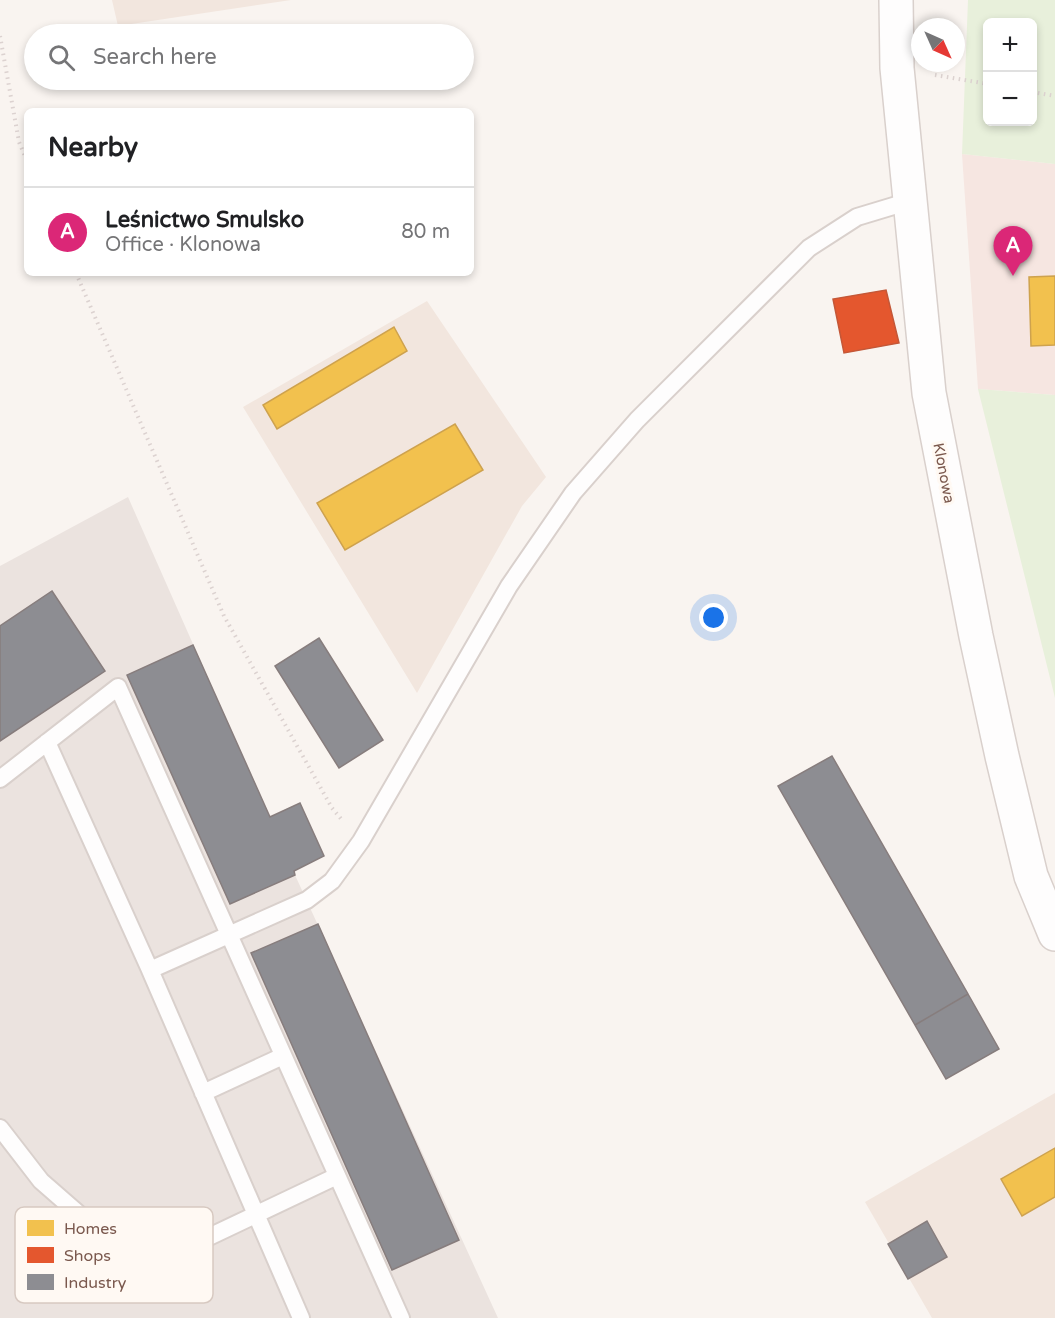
<!DOCTYPE html>
<html lang="en">
<head>
<meta charset="utf-8">
<style>
	:root { --surface:#fff; --page:#f2f2f2; --text:#202124; --muted:#757577; --line:#e0e0e0; --accent:#db2777 }
	body { margin:0; font-family:"Varela Round",sans-serif; background:var(--page); color:var(--text) }
	.controls { position:absolute; right:18px; top:18px; display:grid; overflow:hidden; border-radius:9px; box-shadow:0 3px 9px #0003 }
	.controls button { width:54px; height:54px; display:grid; place-items:center; padding:0; border:0; border-bottom:2px solid var(--line); background:var(--surface); color:var(--text); font:30px sans-serif }
	.compass { position:absolute; left:911px; top:18px; width:54px; height:54px; border-radius:50%; background:var(--surface); box-shadow:0 3px 9px #0003; rotate:135deg }
	.you { position:absolute; left:714px; top:618px; width:21px; height:21px; margin:-15px; border:4px solid #fff; border-radius:50%; background:#1a73e8; box-shadow:0 0 0 9px #1a73e833 }
	.badge { display:grid; place-items:center; width:39px; height:39px; border-radius:50%; background:var(--accent); color:#fff; font-size:20px; font-weight:700 }
	.pin { position:absolute; translate:-50% -50px; filter:drop-shadow(0 2px 3px #0008) }
	.pin::after { content:''; position:absolute; top:32px; width:21px; height:18px; background:inherit; clip-path:polygon(0 0,100% 0,50% 100%) }
	.list { margin:0; padding:0; list-style:none }
	h2 { display:flex; justify-content:space-between; align-items:center; height:78px; margin:0; padding:0 24px; font-size:26px }
	h2 small { font-size:20px; font-weight:400; color:var(--muted) }
	.list li { display:grid; grid-template-columns:39px 1fr auto; gap:18px; align-items:center; box-sizing:border-box; height:90px; padding:0 24px; border-top:2px solid var(--line) }
	.list b { display:block; font-size:22px; white-space:nowrap }
	.list p { margin:0; font-size:20px; white-space:nowrap; color:var(--muted) }
	.list em { font-size:20px; font-style:normal; color:var(--muted) }
	.icon { flex:none; width:33px; height:33px; fill:none; stroke:currentColor; stroke-width:2; stroke-linecap:round; stroke-linejoin:round }
	.map { position:relative; flex:none; width:1055px; height:1318px; overflow:hidden }
	.search { position:absolute; background:var(--surface); box-shadow:0 3px 9px #0003; left:24px; top:24px; width:450px; height:66px; display:flex; align-items:center; gap:15px; box-sizing:border-box; padding:0 21px; border-radius:33px; color:var(--muted); font-size:22px }
	.panel { position:absolute; background:var(--surface); box-shadow:0 3px 9px #0003; left:24px; top:108px; width:450px; height:168px; border-radius:9px }
	.map>svg:first-child { display:block }
</style>
</head>
<body>
<div class="map">
<svg width="1055" height="1318" viewBox="0 0 1055 1318">
	<rect width="100%" height="100%" fill="#f9f4f0"/>
	<path fill="#f2e6de" d="M112,0h179l-173,26z
		M427,301l119,176 -24,29 -105,187 -174,-286z
		M1055,1093v225h-123l-67,-116z"/>
	<path fill="#f6e6e1" d="M962,154l93,10v231l-77,-6z"/>
	<path fill="#ebe3df" d="M128,497l141,319 31,-13 24,53 -30,15 1,4 203,443h-498v-752z"/>
	<path fill="#e8f0db" fill-rule="evenodd" d="M968,0h87v164l-93,-10zM988,22h44v100h-44z
		M978,389l77,6v303z"/>
	<path fill="#f2c14e" stroke="#cea24e" stroke-width="1.5" d="M1055,276v69l-24,1 -2,-69z
		M394,327l13,24 -130,78 -14,-24z
		M455,424l28,46 -138,80 -28,-47z
		M1055,1148v49l-33,19 -21,-37z"/>
	<path fill="#e4572e" stroke="#c45737" stroke-width="1.5" d="M886,290l13,53 -55,10 -11,-54z"/>
	<path fill="#8d8d92" stroke="#877d7d" stroke-width="1.5" d="M52,591l53,80 -105,70v-115z
		M319,638l64,102 -44,28 -64,-102z
		M193,645l77,172 30,-14 24,53 -30,15 1,4 -65,29 -103,-229z
		M832,756l136,238 -53,31 -137,-239z
		M318,924l141,316 -67,30 -141,-317z
		M968,994l31,55 -53,30 -31,-54z
		M927,1221l20,36 -39,22 -20,-35z"/>
	<g fill="none" stroke-linecap="round" stroke-linejoin="round">
		<g stroke="#d9d0cc" stroke-width="20">
			<path id="service" d="M47,742l103,228
				M0,779l118,-92 283,631
				M203,1093l80,-37
				M0,1128l41,53 47,41 46,19 60,3 143,-68
				M301,1318l-151,-348 157,-70 25,-19 29,-40 148,-255 64,-93 64,-73 172,-172 48,-31 53,-16"/>
		</g>
		<g stroke="#d9d0cc" stroke-width="36">
			<path id="tertiary" d="M896,0l1,68 32,325 47,243 26,120 29,120 24,58"/>
		</g>
		<path stroke="#dcd2d0" stroke-width="4" stroke-dasharray="1.5 4.5" stroke-linecap="butt" d="M0,36l19,106 8,19
			M935,75l53,9
			M1032,92l23,4
			M76,273l148,343 108,192 10,12"/>
		<use href="#service" stroke="#fefdfd" stroke-width="16"/>
		<use href="#tertiary" stroke="#fefdfd" stroke-width="33"/>
	</g>
	<g text-anchor="middle" dominant-baseline="central" stroke-width="6" stroke-linejoin="round" paint-order="stroke">
		<g font-size="15" fill="#7a584d" stroke="#fff9f3">
			<text transform="translate(944 473) rotate(79)">Klonowa</text>
		</g>
	</g>
	<rect x="15" y="1207" width="198" height="96" rx="9" fill="#fff9f3" stroke="#d7c9c1" stroke-width="1.5"/>
	<rect x="27" y="1220" width="27" height="16" fill="#f2c14e"/>
	<rect x="27" y="1247" width="27" height="16" fill="#e4572e"/>
	<rect x="27" y="1274" width="27" height="16" fill="#8d8d92"/>
	<g font-size="16" fill="#7a584d">
		<text x="64" y="1234">Homes</text>
		<text x="64" y="1261">Shops</text>
		<text x="64" y="1288">Industry</text>
	</g>
</svg>
<div class="controls">
<button>+</button>
<button>−</button>
</div>
<svg class="compass" viewBox="-18 -18 36 36"><path d="M0-13l5 13h-10z" fill="#e53935"/><path d="M0 13l5-13h-10z" fill="#757577"/></svg>
<div class="you"></div>
<div class="pin badge" style="left:1013px;top:276px">A</div>
<div class="search"><svg class="icon" aria-label="search" viewBox="0 0 24 24"><circle cx="10" cy="10" r="6"/><path d="M15 15l6 6"/></svg>Search here</div>
<section class="panel">
<h2>Nearby<small></small></h2>
<ul class="list">
<li><span class="badge">A</span><div><b>Leśnictwo Smulsko</b><p>Office · Klonowa</p></div><em>80 m</em></li>
</ul>
</section>
</div>
</body>
</html>
